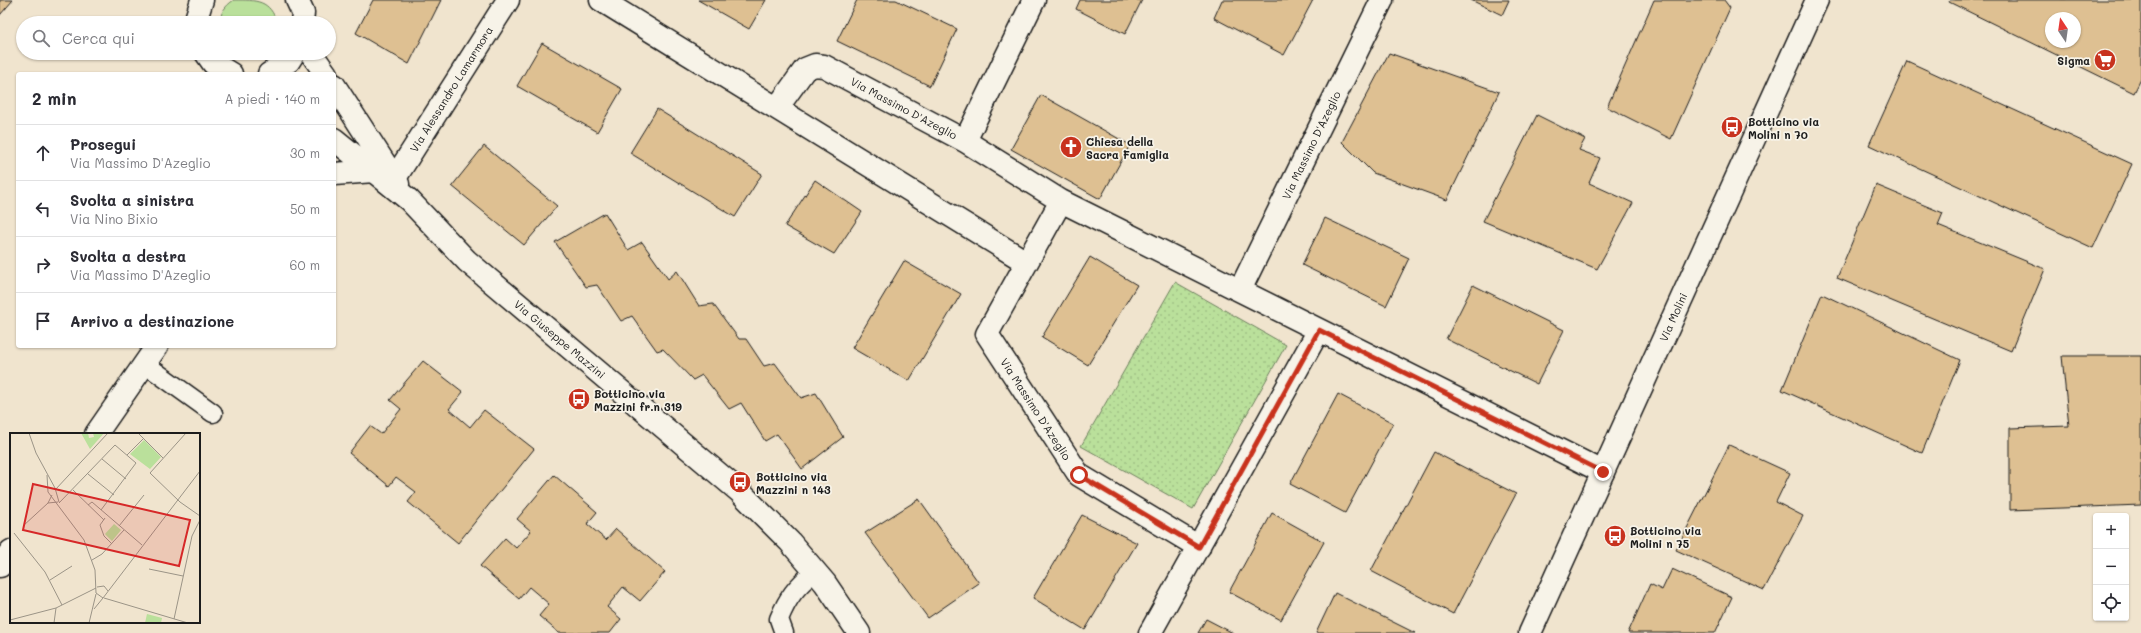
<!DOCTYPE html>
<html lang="it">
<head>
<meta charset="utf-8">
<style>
	:root { --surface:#fff; --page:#f7f7f7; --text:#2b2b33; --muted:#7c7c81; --line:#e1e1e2 }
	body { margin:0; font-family:Mali,sans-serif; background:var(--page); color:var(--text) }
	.controls { position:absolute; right:12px; bottom:12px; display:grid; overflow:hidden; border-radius:4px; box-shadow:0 1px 3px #0004 }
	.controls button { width:36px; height:36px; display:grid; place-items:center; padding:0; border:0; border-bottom:1px solid var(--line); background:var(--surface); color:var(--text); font:20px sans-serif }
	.compass { position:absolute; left:2045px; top:12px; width:36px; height:36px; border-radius:50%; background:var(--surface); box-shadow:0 1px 3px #0004; rotate:347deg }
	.stop { position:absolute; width:12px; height:12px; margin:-9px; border:3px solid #c8321e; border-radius:50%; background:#fff }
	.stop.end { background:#c8321e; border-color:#fff; box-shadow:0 1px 4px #0008 }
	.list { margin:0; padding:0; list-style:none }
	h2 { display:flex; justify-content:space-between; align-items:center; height:52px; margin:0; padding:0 16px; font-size:17px }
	h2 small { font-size:13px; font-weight:400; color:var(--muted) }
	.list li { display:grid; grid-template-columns:26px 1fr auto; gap:12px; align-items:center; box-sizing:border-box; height:56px; padding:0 16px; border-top:1px solid var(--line) }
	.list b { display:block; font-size:15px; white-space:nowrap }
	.list p { margin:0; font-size:13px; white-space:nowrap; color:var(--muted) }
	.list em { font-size:13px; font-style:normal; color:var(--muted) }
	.icon { flex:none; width:22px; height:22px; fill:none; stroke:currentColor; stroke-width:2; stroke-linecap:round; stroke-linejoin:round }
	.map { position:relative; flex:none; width:2141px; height:633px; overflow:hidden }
	.search { position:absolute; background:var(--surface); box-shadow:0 1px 3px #0004; left:16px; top:16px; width:320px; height:44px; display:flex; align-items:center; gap:10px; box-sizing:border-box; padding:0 14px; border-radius:22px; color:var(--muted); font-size:15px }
	.panel { position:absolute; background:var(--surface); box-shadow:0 1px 3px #0004; left:16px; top:72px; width:320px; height:276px; border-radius:4px }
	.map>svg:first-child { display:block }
</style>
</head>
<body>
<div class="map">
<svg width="2141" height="633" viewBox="0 0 2141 633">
	<defs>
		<pattern id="park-dots" width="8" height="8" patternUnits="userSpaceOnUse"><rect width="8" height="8" fill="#bae09b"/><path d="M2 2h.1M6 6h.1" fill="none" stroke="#9fc085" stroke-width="1.8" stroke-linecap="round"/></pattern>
	</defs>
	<rect width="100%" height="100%" fill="#f0e4ce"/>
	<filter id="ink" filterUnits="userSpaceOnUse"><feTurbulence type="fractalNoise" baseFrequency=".025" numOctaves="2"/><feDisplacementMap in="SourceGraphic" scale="8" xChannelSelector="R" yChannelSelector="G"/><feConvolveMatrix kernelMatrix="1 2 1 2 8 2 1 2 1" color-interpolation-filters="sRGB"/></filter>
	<g filter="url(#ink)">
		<path fill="#bae09b" stroke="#6b7e5c" d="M234,0c23,0 36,0 43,23h-58c2,-11 6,-17 15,-23z"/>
		<path fill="url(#park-dots)" stroke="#6b7e5c" d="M1175,282l111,63 -93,164 -112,-63z"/>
		<path fill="#dec092" stroke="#1c1c1c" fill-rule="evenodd" d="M0,0h13l-13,15z
			M373,0h68l-32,64 -53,-31z
			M698,0h68l-17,29z
			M857,0h39l61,29 -27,57 -93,-45z
			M1080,0h62l-17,34 -49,-25z
			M1222,0h91l-29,55 -70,-37z
			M1471,0h38l-7,15z
			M1654,0h70l6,8 -59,131 -64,-32z
			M1950,0h191v79l-7,14 -185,-91zM2051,18h24v24h-24z
			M542,43l80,46 -25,43 -80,-46z
			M1389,53l110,39 -52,108 -74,-27 -31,-31z
			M1907,61l225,103 -39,84 -224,-103z
			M1041,95l89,50 -30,54 -89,-50z
			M657,109l105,65 -27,43 -105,-64z
			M1537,115l48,24 -6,11 21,8 -11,25 44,20 -36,66 -114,-48z
			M484,146l73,60 -33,39 -72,-59z
			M815,180l47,32 -28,42 -49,-28z
			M1876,185l67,28 -5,12 107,44 -34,82 -174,-73z
			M605,213l23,37 14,-8 26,37 9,-8 22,35 14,-2 26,35h7l18,27 11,-3 26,35 15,-5 27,44 -41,32 -25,-35 -12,7 -24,-38 -12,6 -27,-34 -9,5 -30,-31 -6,2 -25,-35 -11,5 -24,-36 -11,2 -31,-45z
			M1325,218l84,40 -23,48 -84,-41z
			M1090,257l47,28 -49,80 -46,-28z
			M904,261l57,33 -52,87 -57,-33z
			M1473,285l91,45 -27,54 -91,-45z
			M1822,294l138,66 -38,93 -140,-63z
			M2062,356h79v149l-131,5v-82l59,-2z
			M423,361l40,31 -14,17 21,18 14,-17 50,39 -76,94 -50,-41 8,-10 -20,-15 -7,9 -40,-33 21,-27 11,8 20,-25 -11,-9z
			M1338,394l55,29 -48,90 -55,-29z
			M1729,445l61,28 -14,29 27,14 -39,74 -88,-40z
			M1434,452l82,42 -63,120 -82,-43z
			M554,475l43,37 -10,12 19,16 10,-11 49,43 -25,29 -17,-14 -16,20 14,12 -11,14h-51l-20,-17 10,-12 -20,-17 -10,12 -39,-33 25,-28 11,10 15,-17 -14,-12z
			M919,499l60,84 -51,35 -63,-85z
			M1272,513l52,29 -43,78 -52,-28z
			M1082,515l55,28 -52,87 -52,-32z
			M1672,569l60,28 -17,36h-87l22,-49 12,6z
			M1335,593l80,40h-99z
			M1206,619l27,14h-35z"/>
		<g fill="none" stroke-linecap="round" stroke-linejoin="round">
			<g stroke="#1c1c1c" stroke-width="21">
				<path id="service" d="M145,364l68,49
					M784,633l-5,-14c9,-22 17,-32 36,-48"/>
			</g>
			<g stroke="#1c1c1c" stroke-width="25">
				<path id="minor" d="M601,0l425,262
					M777,108l28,-39 10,-4 9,1 141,75 96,60 542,271
					M965,141l69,-141
					M334,174l40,-3
					M395,178l113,-178
					M1061,201l-74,133 92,141 120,72
					M1240,290l142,-290
					M96,434l61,-88
					M0,566l11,-15
					M1150,633l169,-303"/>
			</g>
			<g stroke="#1c1c1c" stroke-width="25">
				<path id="tertiary" d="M297,0l6,13 -1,10
					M196,23v-4l6,-19
					M206,53l7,10 18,11
					M311,53l15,21
					M269,74l20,-13 5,-8
					M334,85l64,99
					M334,139l75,61 58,61 272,230 51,51 35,41 34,50
					M1530,633l287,-633"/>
			</g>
			<use href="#service" stroke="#f7f3e8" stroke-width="18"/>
			<use href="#minor" stroke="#f7f3e8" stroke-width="22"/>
			<use href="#tertiary" stroke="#f7f3e8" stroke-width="22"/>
		</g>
	</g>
	<g fill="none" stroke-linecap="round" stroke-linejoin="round" filter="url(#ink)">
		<path stroke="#c8321e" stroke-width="5" d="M1079,475l120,72 120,-217 284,142"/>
	</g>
	<defs>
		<g id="supermarket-disc" transform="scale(1.15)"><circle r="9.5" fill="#c8321e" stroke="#f7f3e8"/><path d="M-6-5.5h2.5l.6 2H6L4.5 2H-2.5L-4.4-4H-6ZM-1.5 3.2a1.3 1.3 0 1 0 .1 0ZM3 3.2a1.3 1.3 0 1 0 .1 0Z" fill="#fff"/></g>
		<g id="bus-disc" transform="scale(1.15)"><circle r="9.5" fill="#c8321e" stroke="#f7f3e8"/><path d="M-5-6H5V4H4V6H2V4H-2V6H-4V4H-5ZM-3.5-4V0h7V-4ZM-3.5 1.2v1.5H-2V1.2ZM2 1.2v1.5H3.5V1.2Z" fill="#fff"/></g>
		<g id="church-disc" transform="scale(1.15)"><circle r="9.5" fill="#c8321e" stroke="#f7f3e8"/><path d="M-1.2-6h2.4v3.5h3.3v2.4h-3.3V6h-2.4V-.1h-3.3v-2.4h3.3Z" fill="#fff"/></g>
	</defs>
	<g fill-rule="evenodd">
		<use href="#supermarket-disc" x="2105" y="60"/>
		<use href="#bus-disc" x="1732" y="127"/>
		<use href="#church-disc" x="1071" y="147"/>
		<use href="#bus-disc" x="579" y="399"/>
		<use href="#bus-disc" x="740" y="482"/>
		<use href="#bus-disc" x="1615" y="536"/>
	</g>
	<g text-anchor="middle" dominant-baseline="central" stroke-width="3.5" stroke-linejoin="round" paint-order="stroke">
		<g font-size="11" font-weight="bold" fill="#1c1c1c" stroke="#f7f3e8" text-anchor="start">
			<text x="2090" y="60" text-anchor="end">Sigma</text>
			<text x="1748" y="121">Botticino via<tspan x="1748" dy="13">Molini n 70</tspan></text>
			<text x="1086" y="141">Chiesa della<tspan x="1086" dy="13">Sacra Famiglia</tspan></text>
			<text x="594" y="393">Botticino via<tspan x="594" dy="13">Mazzini fr.n 319</tspan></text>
			<text x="756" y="476">Botticino via<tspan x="756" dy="13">Mazzini n 143</tspan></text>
			<text x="1630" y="530">Botticino via<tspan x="1630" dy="13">Molini n 75</tspan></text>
		</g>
		<g font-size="11" fill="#1c1c1c" stroke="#f7f3e8">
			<text transform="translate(451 89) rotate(-58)">Via Alessandro Lamarmora</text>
			<text transform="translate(904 108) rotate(28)">Via Massimo D'Azeglio</text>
			<text transform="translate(1311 145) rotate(-64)">Via Massimo D'Azeglio</text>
			<text transform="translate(1673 317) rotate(-66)">Via Molini</text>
			<text transform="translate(560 339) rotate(40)">Via Giuseppe Mazzini</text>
			<text transform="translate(1036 409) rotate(57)">Via Massimo D'Azeglio</text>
		</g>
	</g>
	<g transform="translate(10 433)">
		<rect width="190" height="190" fill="#f0e4ce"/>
		<path d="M137,181l15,4 -1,5h-16z" fill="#bae09b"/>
		<path d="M71,0h7l1,5 5,-1 -1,-4h11l-14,16zM134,7l17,17 -11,12 -20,-15zM104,91l7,6 -9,11 -7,-7z" fill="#bae09b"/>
		<path fill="none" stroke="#9b9487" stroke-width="1" d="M19,0l7,20 19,35 4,14M128,0l25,25M176,0l-36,40 30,29 20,14M117,22l16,-16M92,26l24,20M78,41l26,21M37,42l1,17 36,48 11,30 1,23 7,5 97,-127M45,57l53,-57M63,57l31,30M42,62l-4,8 10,-1M49,70l56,-58 21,18 -35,47M78,72l4,-3 50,43M95,85l-5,7 4,11 8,8M13,93l25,-23M109,93l25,-31M4,100l31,39 17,33M82,127l10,-6 22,-24M139,136l34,7M40,147l22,-14M87,154l7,-1 4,5M94,165l84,25M84,176l9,-11M164,186l18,-83 8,-16M0,187l46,-12 40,-20M44,190l2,-15M79,190l7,-29"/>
		<path fill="#d62828" fill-opacity="0.15" stroke="#d62828" stroke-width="2" d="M23,51l157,36 -11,46 -156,-36z"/>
		<rect width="190" height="190" fill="none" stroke="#1c1c1c" stroke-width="2"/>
	</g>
</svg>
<div class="controls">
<button>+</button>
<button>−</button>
<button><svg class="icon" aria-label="locate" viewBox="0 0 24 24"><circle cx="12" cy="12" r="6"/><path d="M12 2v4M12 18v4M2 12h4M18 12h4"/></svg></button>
</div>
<svg class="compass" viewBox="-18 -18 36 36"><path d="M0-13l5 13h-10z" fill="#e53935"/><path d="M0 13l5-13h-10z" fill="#7c7c81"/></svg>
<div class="stop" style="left:1079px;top:475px"></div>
<div class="stop end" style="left:1603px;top:472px"></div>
<div class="search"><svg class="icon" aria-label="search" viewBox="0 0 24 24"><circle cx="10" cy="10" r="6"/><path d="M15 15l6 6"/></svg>Cerca qui</div>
<section class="panel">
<h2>2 min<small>A piedi · 140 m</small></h2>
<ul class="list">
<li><svg class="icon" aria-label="ahead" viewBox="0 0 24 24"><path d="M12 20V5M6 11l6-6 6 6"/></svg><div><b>Prosegui</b><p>Via Massimo D'Azeglio</p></div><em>30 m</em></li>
<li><svg class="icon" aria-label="left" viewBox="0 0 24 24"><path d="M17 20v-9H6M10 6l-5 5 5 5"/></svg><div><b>Svolta a sinistra</b><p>Via Nino Bixio</p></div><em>50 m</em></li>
<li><svg class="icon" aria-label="right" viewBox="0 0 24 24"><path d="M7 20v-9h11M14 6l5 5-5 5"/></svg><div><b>Svolta a destra</b><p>Via Massimo D'Azeglio</p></div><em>60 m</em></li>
<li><svg class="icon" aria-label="arrive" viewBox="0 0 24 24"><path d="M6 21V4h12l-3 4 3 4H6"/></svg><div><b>Arrivo a destinazione</b></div></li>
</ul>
</section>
</div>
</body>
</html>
